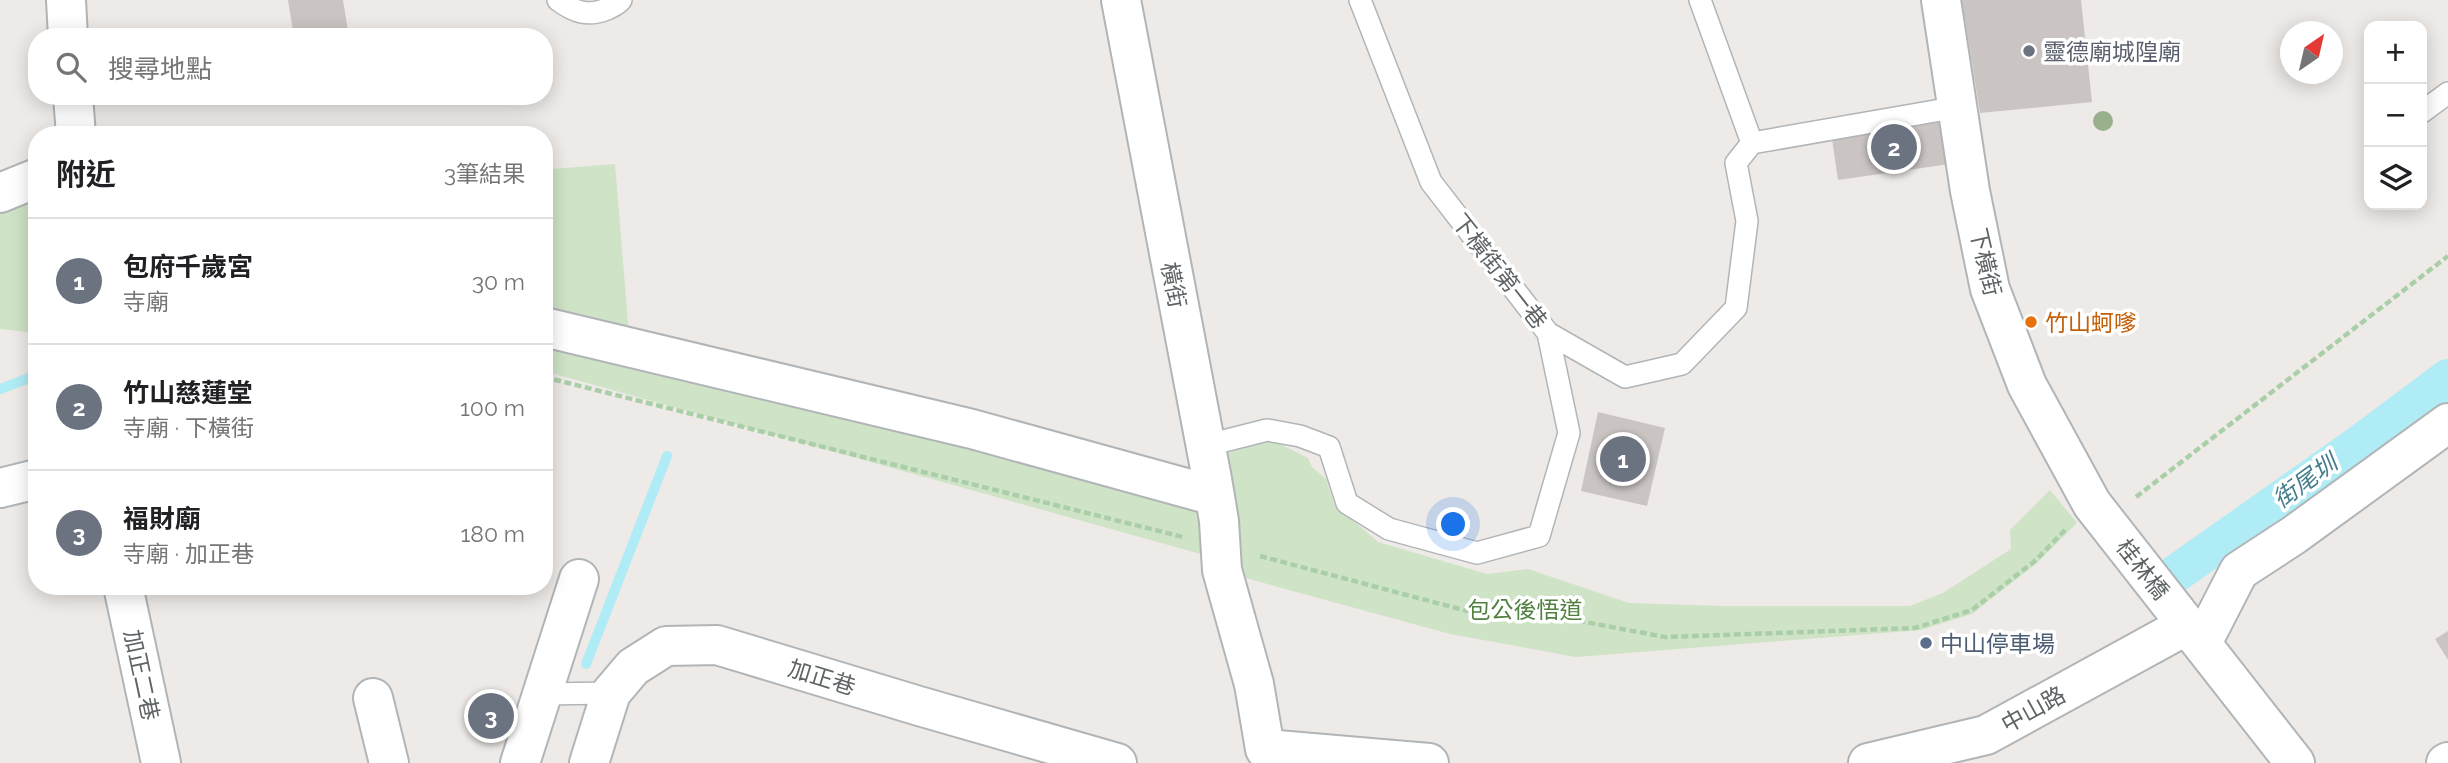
<!DOCTYPE html>
<html lang="zh-TW">
<head>
<meta charset="utf-8">
<style>
	:root { --surface:#fff; --page:#f2f2f2; --text:#202124; --muted:#757577; --line:#e0e0e0; --accent:#d44767 }
	body { margin:0; font-family:Raleway,"Noto Sans TC",sans-serif; background:var(--page); color:var(--text) }
	.controls { position:absolute; right:21px; top:21px; display:grid; overflow:hidden; border-radius:14px; box-shadow:0 4px 18px #0003 }
	.controls button { width:63px; height:63px; display:grid; place-items:center; padding:0; border:0; border-bottom:2px solid var(--line); background:var(--surface); color:var(--text); font:35px sans-serif }
	.compass { position:absolute; left:2280px; top:21px; width:63px; height:63px; border-radius:50%; background:var(--surface); box-shadow:0 4px 18px #0003; rotate:34deg }
	.you { position:absolute; left:1454px; top:525px; width:24px; height:24px; margin:-18px; border:5px solid #fff; border-radius:50%; background:#1a73e8; box-shadow:0 0 0 10px #1a73e833 }
	.badge { display:grid; place-items:center; width:46px; height:46px; border-radius:50%; background:var(--accent); color:#fff; font-size:23px; font-weight:700 }
	.pin { position:absolute; translate:-50% -50%; border:4px solid #fff; box-shadow:0 2px 7px #0006 }
	.list { margin:0; padding:0; list-style:none }
	h2 { display:flex; justify-content:space-between; align-items:center; height:91px; margin:0; padding:0 28px; font-size:30px }
	h2 small { font-size:23px; font-weight:400; color:var(--muted) }
	.list li { display:grid; grid-template-columns:46px 1fr auto; gap:21px; align-items:center; box-sizing:border-box; height:126px; padding:0 28px; border-top:2px solid var(--line) }
	.list b { display:block; font-size:26px; white-space:nowrap }
	.list p { margin:0; font-size:23px; white-space:nowrap; color:var(--muted) }
	.list em { font-size:23px; font-style:normal; color:var(--muted) }
	.icon { flex:none; width:38px; height:38px; fill:none; stroke:currentColor; stroke-width:2; stroke-linecap:round; stroke-linejoin:round }
	.map { position:relative; flex:none; width:2448px; height:763px; overflow:hidden }
	.search { position:absolute; background:var(--surface); box-shadow:0 4px 18px #0003; left:28px; top:28px; width:525px; height:77px; display:flex; align-items:center; gap:18px; box-sizing:border-box; padding:0 24px; border-radius:28px; color:var(--muted); font-size:26px }
	.panel { position:absolute; background:var(--surface); box-shadow:0 4px 18px #0003; left:28px; top:126px; width:525px; height:469px; border-radius:28px }
	.map>svg:first-child { display:block }
</style>
</head>
<body>
<div class="map">
<svg width="2448" height="763" viewBox="0 0 2448 763">
	<rect width="100%" height="100%" fill="#eeeae7"/>
	<path fill="#cfe3c6" d="M615,164l15,183 -83,-20 5,-158z
		M29,190l8,69v74l-37,-4v-125z
		M544,334l665,166 6,58 -671,-187z
		M1266,437l42,21 4,9 14,12 8,25 44,38 109,32 41,-5 101,34 93,3h188l33,-13 68,-44 -1,-19 40,-40 27,33 -40,40 -65,51 -51,16 -345,27 -126,-23 -208,-57 -5,-68 -10,-55z"/>
	<g fill="none" stroke-linecap="round" stroke-linejoin="round">
		<path stroke="#b0ecf5" stroke-width="10" d="M0,389l37,-14
			M586,664l81,-208"/>
		<path stroke="#b0ecf5" stroke-width="38" d="M2161,584l200,-141 87,-65"/>
	</g>
	<path fill="#cac5c3" d="M288,0h55l6,37h-55z
		M1962,0h119l11,102 -112,11z
		M1950,115l7,48 -119,17 -7,-48z
		M1598,412l67,16 -18,78 -66,-15z
		M2448,631v29l-13,-21z"/>
	<g fill="none" stroke-linecap="round" stroke-linejoin="round">
		<g stroke="#b1b5b7" stroke-width="24">
			<path id="lane" d="M558,0c16,12 30,17 49,9 6,-3 10,-4 14,-9
				M1360,0l71,182 117,151 77,44 57,-13 54,-56 11,-87 -11,-58 16,-20 206,-36
				M1700,0l52,143
				M2422,112l26,-19
				M1204,446l63,-16 33,6 29,11 18,56 42,26 88,24 62,-17 30,-103 -21,-100
				M542,694l69,-1"/>
		</g>
		<g stroke="#b1b5b7" stroke-width="42">
			<path id="street" d="M66,0l2,37
				M1121,0l91,479 7,42 3,49 32,114 11,65 10,14
				M1941,0l29,191 20,98 37,96 65,119 203,259
				M73,96l3,39
				M0,193l37,-15
				M544,327l428,102 243,67
				M0,488l37,-9
				M123,586l38,177
				M2202,643l37,-72 55,-36 154,-112
				M373,698l16,65
				M1265,749l164,14
				M520,763l59,-184
				M589,763l22,-70 22,-26 33,-21 51,-1 202,61 198,57
				M1868,763l118,-28 201,-110
				M2446,763l2,-1"/>
		</g>
		<path stroke="#aacfa8" stroke-width="4.5" stroke-dasharray="7 3.5" stroke-linecap="butt" d="M544,377l639,160
			M2136,497l312,-241
			M1260,556l207,55 118,11 80,15 250,-9 57,-18 64,-50 30,-31"/>
		<use href="#lane" stroke="#fff" stroke-width="21"/>
		<use href="#street" stroke="#fff" stroke-width="38"/>
	</g>
	<circle fill="#98b08c" cx="2103" cy="121" r="10"/>
	<circle fill="#6b7280" stroke="#fff" stroke-width="2.5" cx="2029" cy="51" r="7"/>
	<circle fill="#e8710a" stroke="#fff" stroke-width="2.5" cx="2031" cy="322" r="7"/>
	<circle fill="#5c6f8a" stroke="#fff" stroke-width="2.5" cx="1926" cy="643" r="7"/>
	<g text-anchor="middle" dominant-baseline="central" stroke-width="7" stroke-linejoin="round" paint-order="stroke">
		<g font-size="23" fill="#5b616d" stroke="#fff" text-anchor="start">
			<text x="2043" y="51">靈德廟城隍廟</text>
		</g>
		<g font-size="23" fill="#5e6365" stroke="#fff">
			<text transform="translate(1986 262) rotate(77)">下橫街</text>
			<text transform="translate(1500 271) rotate(52)">下橫街第一巷</text>
			<text transform="translate(1174 285) rotate(79)">橫街</text>
			<text transform="translate(2143 569) rotate(52)">桂林橋</text>
			<text transform="translate(142 675) rotate(78)">加正二巷</text>
			<text transform="translate(822 677) rotate(17)">加正巷</text>
			<text transform="translate(2033 709) rotate(-29)">中山路</text>
		</g>
		<g font-size="23" fill="#c56008" stroke="#fff" text-anchor="start">
			<text x="2045" y="322">竹山蚵嗲</text>
		</g>
		<g font-size="23" fill="#518141" stroke="#fff">
			<text x="1525" y="609">包公後悟道</text>
		</g>
		<g font-size="23" fill="#4e5e75" stroke="#fff" text-anchor="start">
			<text x="1940" y="643">中山停車場</text>
		</g>
		<g font-size="24" font-style="italic" fill="#447d8c" stroke="#fff">
			<text transform="translate(2305 481) rotate(-36)">街尾圳</text>
		</g>
	</g>
</svg>
<div class="controls">
<button>+</button>
<button>−</button>
<button><svg class="icon" aria-label="layers" viewBox="0 0 24 24"><path d="M12 4l9 5-9 5-9-5zM3 14l9 5 9-5"/></svg></button>
</div>
<svg class="compass" viewBox="-18 -18 36 36"><path d="M0-13l5 13h-10z" fill="#e53935"/><path d="M0 13l5-13h-10z" fill="#757577"/></svg>
<div class="you"></div>
<div class="pin badge" style="left:1623px;top:459px;background:#6b7280">1</div>
<div class="pin badge" style="left:1894px;top:147px;background:#6b7280">2</div>
<div class="pin badge" style="left:491px;top:716px;background:#6b7280">3</div>
<div class="search"><svg class="icon" aria-label="search" viewBox="0 0 24 24"><circle cx="10" cy="10" r="6"/><path d="M15 15l6 6"/></svg>搜尋地點</div>
<section class="panel">
<h2>附近<small>3筆結果</small></h2>
<ul class="list">
<li><span class="badge" style="background:#6b7280">1</span><div><b>包府千歲宮</b><p>寺廟</p></div><em>30 m</em></li>
<li><span class="badge" style="background:#6b7280">2</span><div><b>竹山慈蓮堂</b><p>寺廟 · 下橫街</p></div><em>100 m</em></li>
<li><span class="badge" style="background:#6b7280">3</span><div><b>福財廟</b><p>寺廟 · 加正巷</p></div><em>180 m</em></li>
</ul>
</section>
</div>
</body>
</html>
